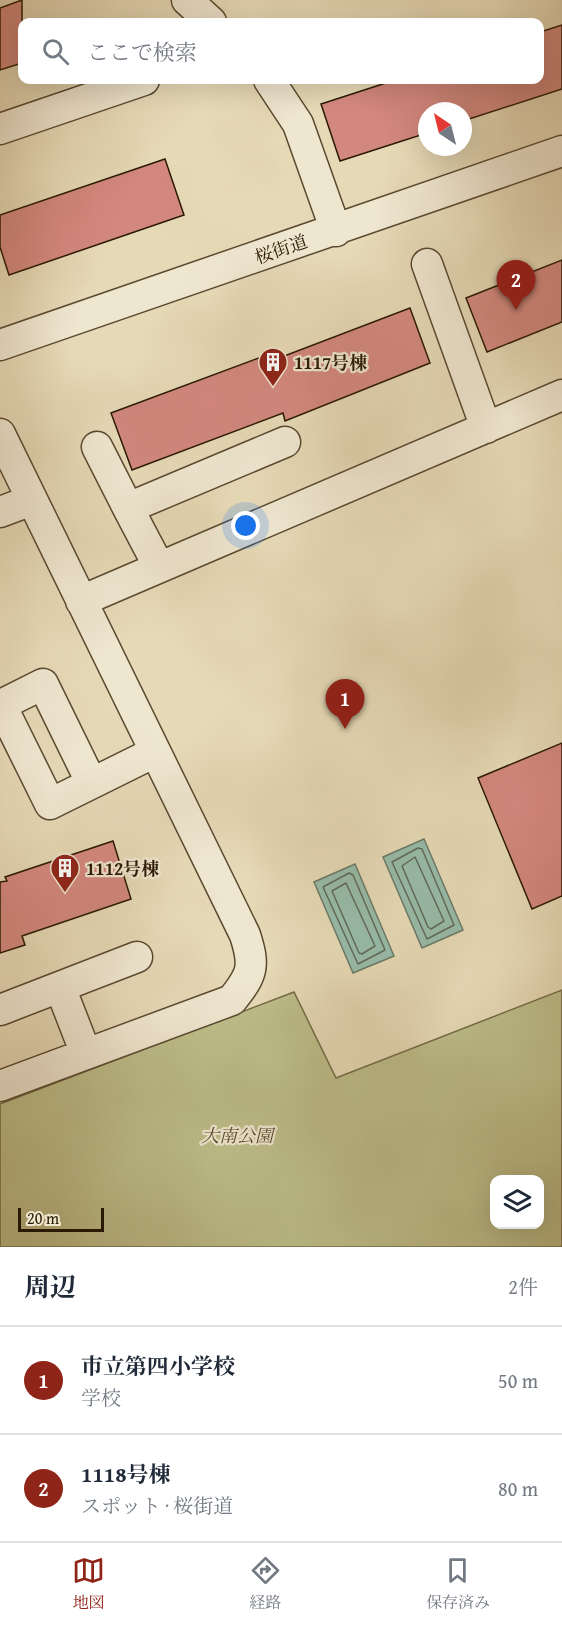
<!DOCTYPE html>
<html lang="ja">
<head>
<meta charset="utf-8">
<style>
	:root { --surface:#fff; --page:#f6f6f7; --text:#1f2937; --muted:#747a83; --line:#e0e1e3; --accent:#8f2418 }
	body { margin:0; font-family:"Gentium Book Plus","Noto Serif JP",serif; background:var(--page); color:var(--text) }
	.controls { position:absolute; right:18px; bottom:18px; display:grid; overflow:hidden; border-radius:12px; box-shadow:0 6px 24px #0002 }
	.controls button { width:54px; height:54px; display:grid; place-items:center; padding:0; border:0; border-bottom:2px solid var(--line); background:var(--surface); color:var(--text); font:30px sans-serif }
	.compass { position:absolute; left:418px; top:102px; width:54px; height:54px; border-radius:50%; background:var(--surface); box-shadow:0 6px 24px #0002; rotate:325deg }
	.scale { position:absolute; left:18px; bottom:15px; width:86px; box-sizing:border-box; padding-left:6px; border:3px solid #2a1903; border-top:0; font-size:16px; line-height:21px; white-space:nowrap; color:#2a1903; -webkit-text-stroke:4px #efe6d0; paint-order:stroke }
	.you { position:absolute; left:246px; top:526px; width:21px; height:21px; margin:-15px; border:4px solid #fff; border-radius:50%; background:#1a73e8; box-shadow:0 0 0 9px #1a73e833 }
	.badge { display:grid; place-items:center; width:39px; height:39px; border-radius:50%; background:var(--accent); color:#fff; font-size:20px; font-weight:700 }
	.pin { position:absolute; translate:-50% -50px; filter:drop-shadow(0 2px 3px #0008) }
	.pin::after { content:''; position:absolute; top:32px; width:21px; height:18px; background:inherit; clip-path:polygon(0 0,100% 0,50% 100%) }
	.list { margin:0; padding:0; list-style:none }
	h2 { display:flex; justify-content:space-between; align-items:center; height:78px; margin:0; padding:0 24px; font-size:26px }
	h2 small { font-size:20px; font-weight:400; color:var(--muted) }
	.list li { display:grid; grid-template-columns:39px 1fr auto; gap:18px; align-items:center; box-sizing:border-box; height:108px; padding:0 24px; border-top:2px solid var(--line) }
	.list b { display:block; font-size:22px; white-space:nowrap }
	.list p { margin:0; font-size:20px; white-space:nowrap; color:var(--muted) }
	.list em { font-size:20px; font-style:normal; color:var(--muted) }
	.icon { flex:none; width:33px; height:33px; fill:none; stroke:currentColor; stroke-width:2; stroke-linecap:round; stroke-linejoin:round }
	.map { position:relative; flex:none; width:562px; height:1247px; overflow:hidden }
	.search { position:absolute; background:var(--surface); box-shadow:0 6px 24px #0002; left:18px; right:18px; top:18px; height:66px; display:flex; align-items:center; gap:15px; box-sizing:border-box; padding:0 21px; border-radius:12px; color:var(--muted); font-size:22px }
	.sheet { height:294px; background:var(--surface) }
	nav { display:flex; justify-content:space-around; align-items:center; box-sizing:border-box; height:84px; border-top:2px solid var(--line); background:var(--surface); font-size:16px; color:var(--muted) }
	nav a { display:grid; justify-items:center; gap:3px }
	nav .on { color:var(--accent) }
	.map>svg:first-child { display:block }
</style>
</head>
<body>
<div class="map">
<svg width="562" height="1247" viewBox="0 0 562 1247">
	<rect width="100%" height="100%" fill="#e6d9b6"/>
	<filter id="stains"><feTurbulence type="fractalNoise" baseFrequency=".00333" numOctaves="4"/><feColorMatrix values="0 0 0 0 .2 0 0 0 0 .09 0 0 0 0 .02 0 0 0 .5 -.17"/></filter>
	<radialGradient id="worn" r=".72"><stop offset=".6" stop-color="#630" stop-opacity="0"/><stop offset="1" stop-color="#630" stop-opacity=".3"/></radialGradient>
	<path fill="#bcbd89" stroke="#736b46" stroke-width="1.5" fill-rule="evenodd" d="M562,990v257h-562v-143l294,-112 42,86zM494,1180h46v44h-46z"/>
	<path fill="#97bba9" stroke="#6b7a67" stroke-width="1.5" d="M424,839l39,91 -41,18 -39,-91z
		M355,864l39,92 -41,17 -39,-91z"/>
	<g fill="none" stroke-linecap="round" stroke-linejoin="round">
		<path stroke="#606a56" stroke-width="1.5" d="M418,848l4,1 32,76 -27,14 -35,-77z
			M415,857l29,64 -13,8 -3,-2 -26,-61z
			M349,873l4,2 32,75 -27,14 -35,-77z
			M346,883l29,63 -13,8 -3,-1 -27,-62z"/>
	</g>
	<path fill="#d3887e" stroke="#2a1903" stroke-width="1.5" d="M22,0v63l-22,7v-62z
		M562,25v64l-99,32v-10h-36v22l-87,28 -19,-57 74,-24h145v-48z
		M165,159l19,56 -175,60 -9,-28v-32z
		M562,260v62l-75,30 -21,-54z
		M410,308l20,55 -145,58 -2,-8 -151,57 -21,-57 153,-57 2,7z
		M562,743v153l-30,13 -54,-131z
		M113,841l18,58 -109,37 3,9 -25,8v-71l7,-1 -2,-4z"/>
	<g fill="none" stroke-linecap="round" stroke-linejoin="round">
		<g stroke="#594930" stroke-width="33">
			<path id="minor" d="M187,0l24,22
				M269,80l29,44 38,107
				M0,129l144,-49
				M427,264l59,164
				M0,345l562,-194
				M0,434l245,501c10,31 8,39 -13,65l-232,86
				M97,447l31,61
				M0,512l32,-12
				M159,567l-31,-59 157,-66
				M81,601l481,-206
				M91,782l-48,-98 -42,21 49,99 105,-52
				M60,987l26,67
				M0,1010l137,-53"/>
		</g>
		<use href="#minor" stroke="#efe6d0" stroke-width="30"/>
	</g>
	<defs>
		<g id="building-pin" transform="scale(1.5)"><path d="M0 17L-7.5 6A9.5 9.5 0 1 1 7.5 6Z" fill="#8f2418" stroke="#efe6d0"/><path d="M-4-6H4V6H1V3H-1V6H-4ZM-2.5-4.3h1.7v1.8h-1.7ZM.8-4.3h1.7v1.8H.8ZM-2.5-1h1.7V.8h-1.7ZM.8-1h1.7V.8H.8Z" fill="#fff"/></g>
	</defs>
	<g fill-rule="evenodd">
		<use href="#building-pin" x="273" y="362"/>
		<use href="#building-pin" x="65" y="868"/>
	</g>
	<g text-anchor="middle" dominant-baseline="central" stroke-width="4.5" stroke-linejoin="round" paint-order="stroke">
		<g font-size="18" fill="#2a1903" stroke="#efe6d0">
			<text transform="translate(281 249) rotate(-19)">桜街道</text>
		</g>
		<g font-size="18" font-weight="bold" fill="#2a1903" stroke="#efe6d0" text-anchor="start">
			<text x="294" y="362">1117号棟</text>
			<text x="86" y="868">1112号棟</text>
		</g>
		<g font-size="18" font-style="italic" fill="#564a2b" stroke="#efe6d0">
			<text x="237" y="1135">大南公園</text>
		</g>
	</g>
	<rect width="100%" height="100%" filter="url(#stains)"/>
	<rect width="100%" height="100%" fill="url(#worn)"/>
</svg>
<div class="controls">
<button><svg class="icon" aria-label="layers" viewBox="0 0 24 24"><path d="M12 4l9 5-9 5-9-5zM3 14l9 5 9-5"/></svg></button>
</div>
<svg class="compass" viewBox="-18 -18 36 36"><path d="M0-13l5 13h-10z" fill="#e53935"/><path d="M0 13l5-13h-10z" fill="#747a83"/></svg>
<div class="scale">20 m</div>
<div class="you"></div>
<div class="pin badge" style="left:345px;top:729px">1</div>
<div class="pin badge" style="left:516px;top:310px">2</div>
<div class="search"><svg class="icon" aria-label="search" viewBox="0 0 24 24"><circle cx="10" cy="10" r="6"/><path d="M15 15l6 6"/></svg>ここで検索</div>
</div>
<section class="sheet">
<h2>周辺<small>2件</small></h2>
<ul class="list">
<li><span class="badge">1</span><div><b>市立第四小学校</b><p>学校</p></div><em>50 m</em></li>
<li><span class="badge">2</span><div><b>1118号棟</b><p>スポット · 桜街道</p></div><em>80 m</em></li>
</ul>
</section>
<nav>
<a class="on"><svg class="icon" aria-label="map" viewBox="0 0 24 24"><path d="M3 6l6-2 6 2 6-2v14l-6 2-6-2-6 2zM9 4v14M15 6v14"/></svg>地図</a>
<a><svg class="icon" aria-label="directions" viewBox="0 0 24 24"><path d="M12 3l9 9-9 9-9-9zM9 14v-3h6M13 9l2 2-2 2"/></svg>経路</a>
<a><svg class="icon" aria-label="saved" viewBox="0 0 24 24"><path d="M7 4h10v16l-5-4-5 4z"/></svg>保存済み</a>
</nav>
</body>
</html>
